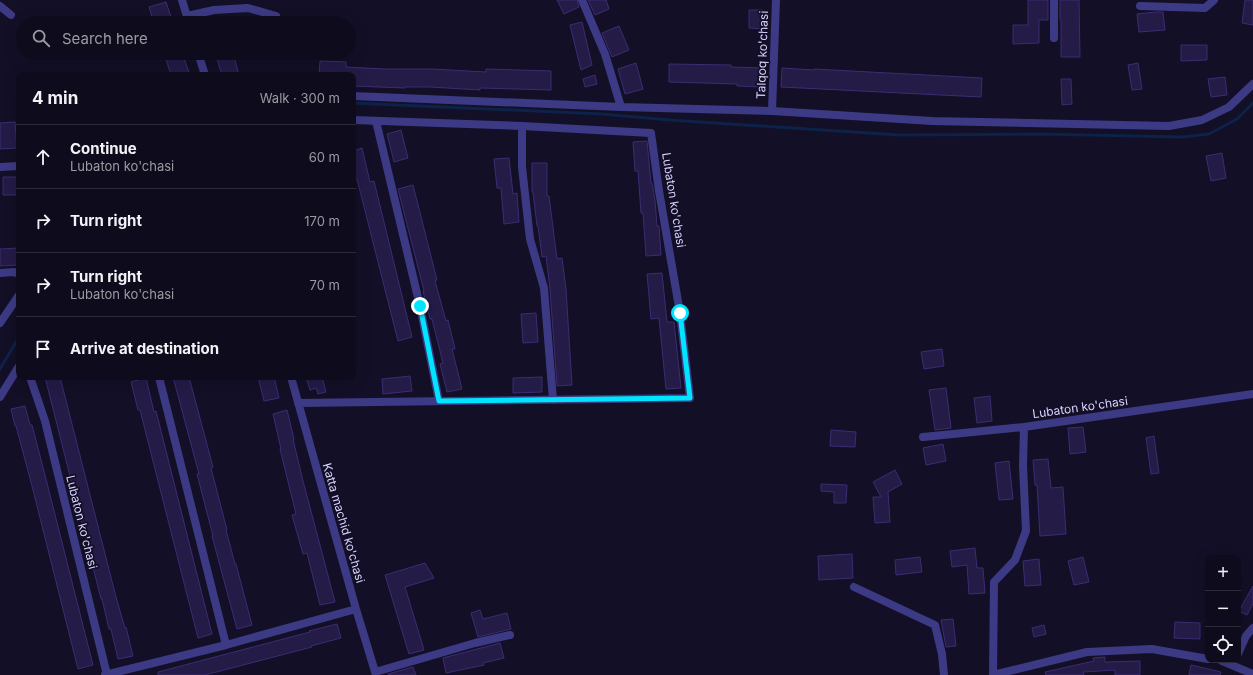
<!DOCTYPE html>
<html lang="en">
<head>
<meta charset="utf-8">
<style>
	:root { --surface:#0e0b1c; --page:#1c1929; --text:#f1f3f6; --muted:#9b9ba3; --line:#2e2b3b }
	body { margin:0; font-family:Inter,sans-serif; background:var(--page); color:var(--text) }
	.controls { position:absolute; right:12px; bottom:12px; display:grid; overflow:hidden; border-radius:8px; box-shadow:0 4px 16px #0002 }
	.controls button { width:36px; height:36px; display:grid; place-items:center; padding:0; border:0; border-bottom:1px solid var(--line); background:var(--surface); color:var(--text); font:20px sans-serif }
	.stop { position:absolute; width:12px; height:12px; margin:-9px; border:3px solid #00e5ff; border-radius:50%; background:#fff }
	.stop.end { background:#00e5ff; border-color:#fff; box-shadow:0 1px 4px #0008 }
	.list { margin:0; padding:0; list-style:none }
	h2 { display:flex; justify-content:space-between; align-items:center; height:52px; margin:0; padding:0 16px; font-size:17px }
	h2 small { font-size:13px; font-weight:400; color:var(--muted) }
	.list li { display:grid; grid-template-columns:26px 1fr auto; gap:12px; align-items:center; box-sizing:border-box; height:64px; padding:0 16px; border-top:1px solid var(--line) }
	.list b { display:block; font-size:15px; white-space:nowrap }
	.list p { margin:0; font-size:13px; white-space:nowrap; color:var(--muted) }
	.list em { font-size:13px; font-style:normal; color:var(--muted) }
	.icon { flex:none; width:22px; height:22px; fill:none; stroke:currentColor; stroke-width:2; stroke-linecap:round; stroke-linejoin:round }
	.map { position:relative; flex:none; width:1253px; height:675px; overflow:hidden }
	.search { position:absolute; background:var(--surface); box-shadow:0 4px 16px #0002; left:16px; top:16px; width:340px; height:44px; display:flex; align-items:center; gap:10px; box-sizing:border-box; padding:0 14px; border-radius:22px; color:var(--muted); font-size:15px }
	.panel { position:absolute; background:var(--surface); box-shadow:0 4px 16px #0002; left:16px; top:72px; width:340px; height:308px; border-radius:8px }
	.map>svg:first-child { display:block }
</style>
</head>
<body>
<div class="map">
<svg width="1253" height="675" viewBox="0 0 1253 675">
	<rect width="100%" height="100%" fill="#130f26"/>
	<g fill="none" stroke-linecap="round" stroke-linejoin="round">
		<path stroke="#0c2248" stroke-width="3" d="M353,103l249,11 68,6 229,15 141,-1 142,3 27,-3 28,-15 16,-16
			M0,369l19,-32"/>
	</g>
	<path fill="#241b47" stroke="#3b2d73" d="M557,0h20l2,7 -15,7z
		M588,0h18l3,9 -14,6z
		M1028,0h20v20h-9v23l-26,1v-19h15z
		M1060,0h19l1,57h-19v-37h-1z
		M1245,0h8v25l-11,-2z
		M166,2l7,21h-19l-5,-16z
		M749,10h14v19l-14,-1z
		M1156,12h7l2,18 -26,2 -2,-18z
		M582,22l10,43 -11,5 -11,-45z
		M619,26l10,24 -17,7 -10,-24z
		M1181,45h26v15l-26,1z
		M164,53h18l8,22h-19z
		M215,53h18l6,22h-17z
		M320,61l26,1v5l38,2h48l54,3v-3l65,2v19l-71,-2v2l-50,-3h-25v1l-52,-2v-11h-34z
		M636,63l7,26 -18,5 -7,-25z
		M1138,63l4,26 -10,1 -4,-25z
		M669,64l62,1v2l32,1v19l-26,-1v-2l-68,-2z
		M782,68l32,2v-1l168,9 -1,19 -200,-10z
		M595,75l2,9 -12,3 -2,-8z
		M1225,77l2,18 -16,2 -3,-18z
		M1061,79h10l1,25 -10,1z
		M15,122l2,26 -17,1v-26z
		M401,130l7,28 -14,4 -7,-28z
		M647,141l4,42h1l3,17 2,26h2l2,29 -15,1 -3,-43h-2l-3,-42h-3l-2,-29z
		M362,148l8,34 4,-1 38,156 -14,4 -41,-162 -3,1 -1,-5v-24z
		M1222,153l4,25 -15,3 -5,-25z
		M509,158l4,36 4,-1 2,29 -15,2 -3,-36h-4l-3,-29z
		M532,163h15v33h2l8,63 5,-1 4,31 6,96 -15,1 -7,-97 -4,-33 -4,1 -4,-31h-1l-4,-34h-1z
		M3,177h16v18h-16z
		M413,185l24,95 -2,1 11,40 2,-1 7,29h-3l10,40 -15,3 -7,-28 3,-1 -11,-44h-2l-7,-28h1l-26,-102z
		M19,248v17l-19,1v-17z
		M662,273l5,49h7l7,66 -15,1 -7,-71 -8,1 -4,-45z
		M536,313l2,29 -15,1 -2,-29z
		M942,349l2,17 -20,3 -3,-17z
		M410,376l2,15 -29,3 -1,-15z
		M45,377h15l56,220 9,31 1,-1 7,29 -15,3 -7,-30h-2l-7,-30h-1z
		M173,377h16l24,90 -2,1 16,62h-1l9,34h1l16,61 -15,4 -25,-93h1l-16,-62h2z
		M258,377h16l5,21 -15,3z
		M306,377h16l4,15 -8,2 -2,-6 -6,2z
		M542,377v15l-29,1v-15z
		M146,378l8,34 2,-1 56,223 -14,4 -58,-228h-2l-7,-28z
		M946,388l5,40 -16,2 -6,-40z
		M990,396l2,25 -15,2 -3,-25z
		M25,406l5,19h2l15,58 46,182 -15,4 -46,-183 -16,-60h-1l-4,-17z
		M287,410l7,29h-1l9,38 33,125 -15,3 -13,-52 -4,1 -11,-39 4,-1 -16,-65h1l-8,-35z
		M1083,427l3,25 -16,2 -2,-26z
		M831,430l25,2 -1,15 -25,-1z
		M1154,436l5,37 -8,1 -5,-36z
		M943,444l3,17 -20,4 -3,-17z
		M1048,459l3,29 12,-1 3,47 -26,2 -3,-51h-2l-2,-25z
		M1009,461l4,38 -14,1 -4,-37z
		M895,470l7,14 -14,8 2,30 -15,1 -2,-26h8l-8,-15z
		M821,484l26,1 -1,18h-12v-11l-13,-1z
		M975,548l2,20h6l2,25 -16,1 -2,-29 -15,2 -2,-16z
		M852,554l1,24 -34,2 -1,-24z
		M920,557l2,15 -26,3 -1,-15z
		M1083,557l6,25 -15,3 -6,-24z
		M1039,559l2,26 -16,1 -2,-25z
		M425,563l9,15 -29,9 19,63 -15,4 -24,-79z
		M1253,586v18l-6,11 -8,-4z
		M480,610l3,9 24,-6 4,16 -33,8 -7,-24z
		M953,619l3,27 -10,1 -5,-27z
		M1175,622l25,1v16l-26,-1z
		M337,624l4,14 -30,8 1,1 -107,28h-47v-3l152,-40 -1,-1z
		M1044,625l2,9 -12,3 -2,-9z
		M500,643l4,15 -21,5 1,2 -38,8 -3,-15z
		M1105,657v5l35,-1v14h-25v-5l-32,2 1,3h-38l-1,-3 49,-11 -1,-3z
		M1191,665l30,7 -1,3h-31z
		M413,667l3,8h-28v-1z"/>
	<g fill="none" stroke-linecap="round" stroke-linejoin="round">
		<path stroke="#3d3a85" stroke-width="8" d="M182,0l7,23
			M582,0l23,54 16,53
			M0,6l11,9
			M1140,6l65,2 9,-8
			M187,16l27,-6 34,-2 28,8
			M1054,38v-38
			M198,53l7,22
			M353,96l268,11 151,4 160,10 237,5 33,-6 27,-13 24,-23
			M772,111l4,-111
			M376,121l44,185 19,95
			M522,126v41l8,72 14,49 9,112
			M0,167l19,-1
			M0,273l14,-1 5,2
			M0,323l19,-28
			M30,377l15,44 62,254
			M159,377l67,268
			M291,377l65,232 20,66
			M0,397l19,-31
			M298,403l392,-5 -10,-85 -21,-122 -8,-58 -129,-7 -169,-6
			M923,437l101,-10
			M854,587l81,38 7,29 2,21
			M1238,654l8,-18 7,-8
			M1222,661l31,13
			M375,672l100,-29 35,-8
			M105,675l121,-30 130,-36
			M993,675l1,-93 21,-22 11,-29 -3,-65 1,-39 229,-33
			M993,675l94,-23 65,-3 56,10"/>
	</g>
	<g fill="none" stroke-linecap="round" stroke-linejoin="round">
		<path stroke="#00e5ff" stroke-width="5" d="M420,306l19,95 251,-3 -10,-85"/>
	</g>
	<g text-anchor="middle" dominant-baseline="central" stroke-width="3.5" stroke-linejoin="round" paint-order="stroke">
		<g font-size="12" fill="#d9d4ff" stroke="#130f26">
			<text transform="translate(762 55) rotate(-88)">Talqoq ko'chasi</text>
			<text transform="translate(674 200) rotate(81)">Lubaton ko'chasi</text>
			<text transform="translate(1080 407) rotate(-8)">Lubaton ko'chasi</text>
			<text transform="translate(82 522) rotate(76)">Lubaton ko'chasi</text>
			<text transform="translate(344 523) rotate(74)">Katta machid ko'chasi</text>
		</g>
	</g>
</svg>
<div class="controls">
<button>+</button>
<button>−</button>
<button><svg class="icon" aria-label="locate" viewBox="0 0 24 24"><circle cx="12" cy="12" r="6"/><path d="M12 2v4M12 18v4M2 12h4M18 12h4"/></svg></button>
</div>
<div class="stop" style="left:680px;top:313px"></div>
<div class="stop end" style="left:420px;top:306px"></div>
<div class="search"><svg class="icon" aria-label="search" viewBox="0 0 24 24"><circle cx="10" cy="10" r="6"/><path d="M15 15l6 6"/></svg>Search here</div>
<section class="panel">
<h2>4 min<small>Walk · 300 m</small></h2>
<ul class="list">
<li><svg class="icon" aria-label="ahead" viewBox="0 0 24 24"><path d="M12 20V5M6 11l6-6 6 6"/></svg><div><b>Continue</b><p>Lubaton ko'chasi</p></div><em>60 m</em></li>
<li><svg class="icon" aria-label="right" viewBox="0 0 24 24"><path d="M7 20v-9h11M14 6l5 5-5 5"/></svg><div><b>Turn right</b></div><em>170 m</em></li>
<li><svg class="icon" aria-label="right" viewBox="0 0 24 24"><path d="M7 20v-9h11M14 6l5 5-5 5"/></svg><div><b>Turn right</b><p>Lubaton ko'chasi</p></div><em>70 m</em></li>
<li><svg class="icon" aria-label="arrive" viewBox="0 0 24 24"><path d="M6 21V4h12l-3 4 3 4H6"/></svg><div><b>Arrive at destination</b></div></li>
</ul>
</section>
</div>
</body>
</html>
